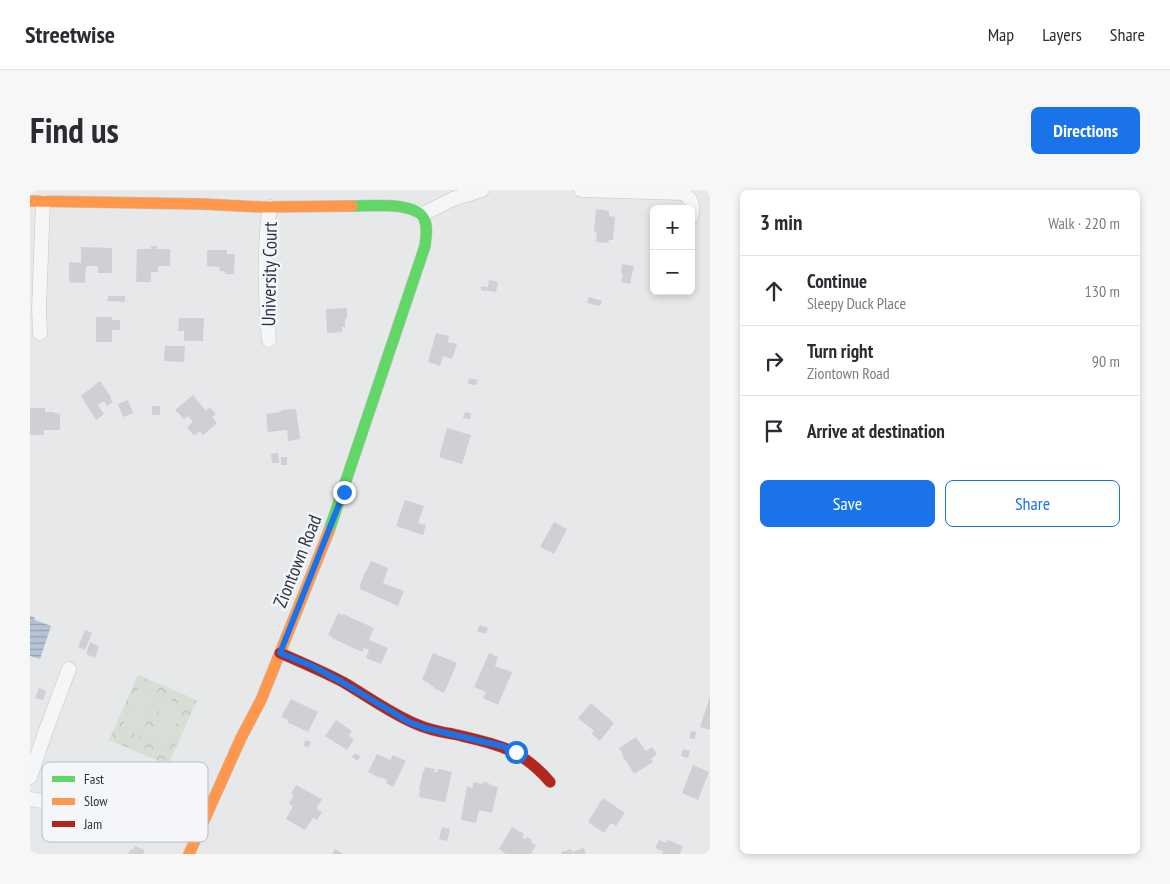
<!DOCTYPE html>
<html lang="en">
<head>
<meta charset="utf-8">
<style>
	:root { --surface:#fff; --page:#f7f7f7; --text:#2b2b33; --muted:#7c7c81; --line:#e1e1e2; --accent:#1a73e8 }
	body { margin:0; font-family:"PT Sans Narrow",sans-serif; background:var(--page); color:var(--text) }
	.controls { position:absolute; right:15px; top:15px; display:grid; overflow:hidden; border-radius:8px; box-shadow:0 2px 8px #0003 }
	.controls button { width:45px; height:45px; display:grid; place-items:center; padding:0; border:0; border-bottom:1px solid var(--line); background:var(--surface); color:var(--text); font:25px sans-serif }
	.stop { position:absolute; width:15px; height:15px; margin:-11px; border:4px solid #1a73e8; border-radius:50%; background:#fff }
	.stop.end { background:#1a73e8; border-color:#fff; box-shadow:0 1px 5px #0008 }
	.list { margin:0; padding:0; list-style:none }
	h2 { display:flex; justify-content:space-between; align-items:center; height:65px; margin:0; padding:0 20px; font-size:21px }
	h2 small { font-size:16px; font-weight:400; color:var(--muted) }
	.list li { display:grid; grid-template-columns:32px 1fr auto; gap:15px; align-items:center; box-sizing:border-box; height:70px; padding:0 20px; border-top:1px solid var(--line) }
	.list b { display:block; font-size:19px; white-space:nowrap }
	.list p { margin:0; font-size:16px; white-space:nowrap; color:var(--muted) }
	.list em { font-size:16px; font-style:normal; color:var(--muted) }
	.actions { display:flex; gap:10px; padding:15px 20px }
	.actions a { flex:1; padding:11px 0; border:1px solid var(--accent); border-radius:8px; text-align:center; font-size:18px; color:var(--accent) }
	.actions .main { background:var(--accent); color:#fff }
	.icon { flex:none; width:28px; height:28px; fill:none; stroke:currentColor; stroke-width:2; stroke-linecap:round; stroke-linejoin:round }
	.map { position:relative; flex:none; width:680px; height:664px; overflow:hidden; border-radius:8px }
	header { display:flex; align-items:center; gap:30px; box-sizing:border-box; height:70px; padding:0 25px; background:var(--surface); border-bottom:1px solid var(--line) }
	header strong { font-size:24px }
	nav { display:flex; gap:28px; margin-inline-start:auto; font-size:18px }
	.intro { display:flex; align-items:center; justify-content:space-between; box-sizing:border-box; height:120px; padding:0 30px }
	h1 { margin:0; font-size:35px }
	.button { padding:12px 22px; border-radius:8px; background:var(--accent); color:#fff; font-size:18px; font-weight:700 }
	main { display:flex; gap:30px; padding:0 30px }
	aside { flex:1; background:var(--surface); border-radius:8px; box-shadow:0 2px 8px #0003 }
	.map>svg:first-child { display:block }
</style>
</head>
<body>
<header>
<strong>Streetwise</strong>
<nav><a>Map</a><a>Layers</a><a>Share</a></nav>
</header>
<div class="intro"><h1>Find us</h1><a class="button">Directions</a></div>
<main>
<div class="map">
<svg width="680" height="664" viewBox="0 0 680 664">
	<defs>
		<pattern id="park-crowns" width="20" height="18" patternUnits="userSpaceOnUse" patternTransform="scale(1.25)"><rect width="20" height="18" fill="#d6ded6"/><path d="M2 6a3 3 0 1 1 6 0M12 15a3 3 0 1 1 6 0" fill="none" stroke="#b8bfb9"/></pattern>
		<pattern id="water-rules" width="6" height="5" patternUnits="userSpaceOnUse" patternTransform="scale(1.25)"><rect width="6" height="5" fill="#b4c4d5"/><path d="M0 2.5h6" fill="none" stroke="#93a0af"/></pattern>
	</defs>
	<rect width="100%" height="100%" fill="#e6e8ea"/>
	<path fill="url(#park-crowns)" d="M108,485l59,25 -29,65 -59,-25z"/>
	<path fill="#d6ded6" d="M109,497l19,8 -18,42 -19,-8z
		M135,508l19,8 -18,43 -19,-8z"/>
	<path fill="url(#water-rules)" d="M0,426l4,1 1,3 16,6 -11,33 -10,-3z"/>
	<path fill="#ced0d3" d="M566,19l13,2v5l6,1 -2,23h-4l-1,3 -12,-1 1,-9 -3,-1z
		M121,56h6v3h13v17h-12v6h-7v10h-15l1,-33h14z
		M51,57l31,1v25h-14v-7h-12l-1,17 -16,-1v-20l12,1z
		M177,60h20v4h8l-1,20h-9v-3h-6l1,-4 -13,-1z
		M592,74l12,2 -4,18 -9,-2 2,-8h-2z
		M459,90l9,2 -2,10 -15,-2v-4l7,1z
		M78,106h17v6l-18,-1z
		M559,107l13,4 -2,5 -13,-3z
		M317,118v10l-2,1v8h-3v5l-15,1 -1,-24z
		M66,127h16v3h8v10h-8v12h-16z
		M149,128h25l-1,23h-19v-10h-6z
		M406,143l13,3 -1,6 9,2 -5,15 -9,-3 -3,10 -12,-4z
		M135,156h20l-1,16 -20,-1z
		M439,188l9,2 -2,5 -8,-1z
		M70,191l11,16 -1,1 3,4 -6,4 -3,-5 -6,4 6,9 -8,6 -15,-24z
		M163,205l13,16 4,-4 6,7 -4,3 5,6 -14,12 -3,-4 -6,5 -7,-9 6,-5 -5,-6 -4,3 -9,-9z
		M98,210l5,13 -10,4 -5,-13z
		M122,216h8v9h-8z
		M0,218h15v4h9v1l6,1v16h-16v5h-14z
		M266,219l4,30 -12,2 -1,-11 -19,2 -2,-18 15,-2v-2z
		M435,222l6,1 -1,6 -7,-1z
		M417,238l24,7 -9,29 -23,-7z
		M248,263l1,10h-7l-1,-9z
		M251,267h6v8h-6z
		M375,310l19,6 -6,17 8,2 -3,10 -27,-9z
		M524,332l13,7 -13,25 -14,-7z
		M341,371l17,7 -5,15 21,8 -6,15 -38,-17 1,-2h-2l7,-17h1z
		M308,423l4,2 1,-1 31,14 -5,12 19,8 -7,16 -15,-6 3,-8 -5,-2 -2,4 -30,-14v-1l-4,-2z
		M450,435l8,3 -2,6 -9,-3z
		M55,440l7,3 -7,17 -7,-3z
		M60,452l9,4 -4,12 -9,-4z
		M403,463l24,10 -13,30 -10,-5v-1l-5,-3v-1l-7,-3z
		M459,463l9,4 -3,9 17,6 -14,33 -15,-7 3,-6 -12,-5z
		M9,498l7,3 -3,9 -8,-2z
		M680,507v33l-10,-3z
		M261,509l27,13 -10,20 -21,-10 1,-2 -7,-3z
		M561,513l23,20 -14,18 -8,-7 2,-3 -16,-13z
		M306,530l16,11 -3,5 5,3 -7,11 -22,-14z
		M661,541l5,1 -1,7 -6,-1z
		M606,547l10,14 6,-4 5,7 -6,5 2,3 -19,12 -12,-19 1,-1 -4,-6z
		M276,550l5,2 -3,6 -5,-3z
		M653,559l7,2 -2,7 -7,-2z
		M325,563l5,3 -2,5 -6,-4z
		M347,564l13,6 3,-5 13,6 -13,26 -7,-4 1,-3 -7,-3v1l-12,-6z
		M663,575l16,7 -11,28 -16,-7z
		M395,577l10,2 -1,3h3l1,-3 14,3 -7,30 -26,-5 1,-7h-1l4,-19 1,1z
		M444,592l9,2v-2l6,1v2l9,2 -6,26 -13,-3 -3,13 -15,-3 6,-34 5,2z
		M266,595l26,14 -6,10 6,3 -5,8 -4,-2 -8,12 -19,-11 7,-13 -4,-2 5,-9 -3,-1z
		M573,608l22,15 -9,13 -5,-3 -7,10 -16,-11z
		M412,637l8,2 -3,12 -8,-2z
		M482,637l12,7 -2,3 4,2 1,-2 5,3 -1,2 5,3 -5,9h-25l-7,-5z
		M629,650l7,3 2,-3 15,6 -3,8h-18l1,-3 -8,-3z
		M105,656l10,4 -2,4h-15l3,-5 2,1z
		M554,658l2,6h-25v-2l10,-3 1,3z
		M305,659l8,5h-11z"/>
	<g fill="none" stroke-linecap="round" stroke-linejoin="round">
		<g stroke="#c4c6c8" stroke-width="15">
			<path id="street" d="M551,0l102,3c10,6 11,14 8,25
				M391,25l32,-16 29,-9
				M10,143l-1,-23 4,-109
				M239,150c-4,-44 -6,-89 1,-133
				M0,587l16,-47 23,-61
				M0,609c50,9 101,15 151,22l12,4 7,5"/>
		</g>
		<g stroke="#c4c6c8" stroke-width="12">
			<path id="fast" d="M299,341l96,-285c1,-9 3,-19 -1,-27 -9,-18 -55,-13 -72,-13"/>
		</g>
		<g stroke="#c4c6c8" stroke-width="12">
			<path id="slow" d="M0,11l172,3 61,3 89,-1
				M159,664l52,-116 20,-38 68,-169"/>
		</g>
		<g stroke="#c4c6c8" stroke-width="12">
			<path id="jam" d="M250,463c21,9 42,18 63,29 24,14 47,31 73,42 11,5 24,8 37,10 42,10 67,13 97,48"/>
		</g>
		<use href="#street" stroke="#f5f6f7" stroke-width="14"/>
		<use href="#fast" stroke="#63d668" stroke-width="11"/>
		<use href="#slow" stroke="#ff974d" stroke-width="11"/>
		<use href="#jam" stroke="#b3261e" stroke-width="11"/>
	</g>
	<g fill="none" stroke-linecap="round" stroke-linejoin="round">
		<path stroke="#1a73e8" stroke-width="6" d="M314,302l-64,161 32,13 30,16 67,40 16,6 77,18 14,6"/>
	</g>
	<g text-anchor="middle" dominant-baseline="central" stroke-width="5" stroke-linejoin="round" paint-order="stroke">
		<g font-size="19" fill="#2b3445" stroke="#f4f6f9">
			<text transform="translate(239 84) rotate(-89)">University Court</text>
			<text transform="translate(267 371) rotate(-68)">Ziontown Road</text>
		</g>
	</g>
	<rect x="12" y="572" width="166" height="80" rx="8" fill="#f4f6f9" stroke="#b8bcc3" stroke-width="1"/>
	<rect x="22" y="586" width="23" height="6" fill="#63d668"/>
	<rect x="22" y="608" width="23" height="7" fill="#ff974d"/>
	<rect x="22" y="631" width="23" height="6" fill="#b3261e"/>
	<g font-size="14" fill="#2b3445">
		<text x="54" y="594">Fast</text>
		<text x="54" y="616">Slow</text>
		<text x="54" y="639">Jam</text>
	</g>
</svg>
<div class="controls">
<button>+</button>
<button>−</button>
</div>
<div class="stop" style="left:486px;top:562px"></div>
<div class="stop end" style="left:314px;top:302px"></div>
</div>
<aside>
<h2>3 min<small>Walk · 220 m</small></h2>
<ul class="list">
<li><svg class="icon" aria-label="ahead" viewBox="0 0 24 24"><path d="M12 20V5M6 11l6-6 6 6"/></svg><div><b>Continue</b><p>Sleepy Duck Place</p></div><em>130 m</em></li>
<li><svg class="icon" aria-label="right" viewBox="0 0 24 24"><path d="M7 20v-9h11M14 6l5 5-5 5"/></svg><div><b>Turn right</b><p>Ziontown Road</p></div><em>90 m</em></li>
<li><svg class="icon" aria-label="arrive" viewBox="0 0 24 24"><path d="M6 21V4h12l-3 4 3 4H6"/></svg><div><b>Arrive at destination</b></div></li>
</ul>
<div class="actions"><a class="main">Save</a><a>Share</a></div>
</aside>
</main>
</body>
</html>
